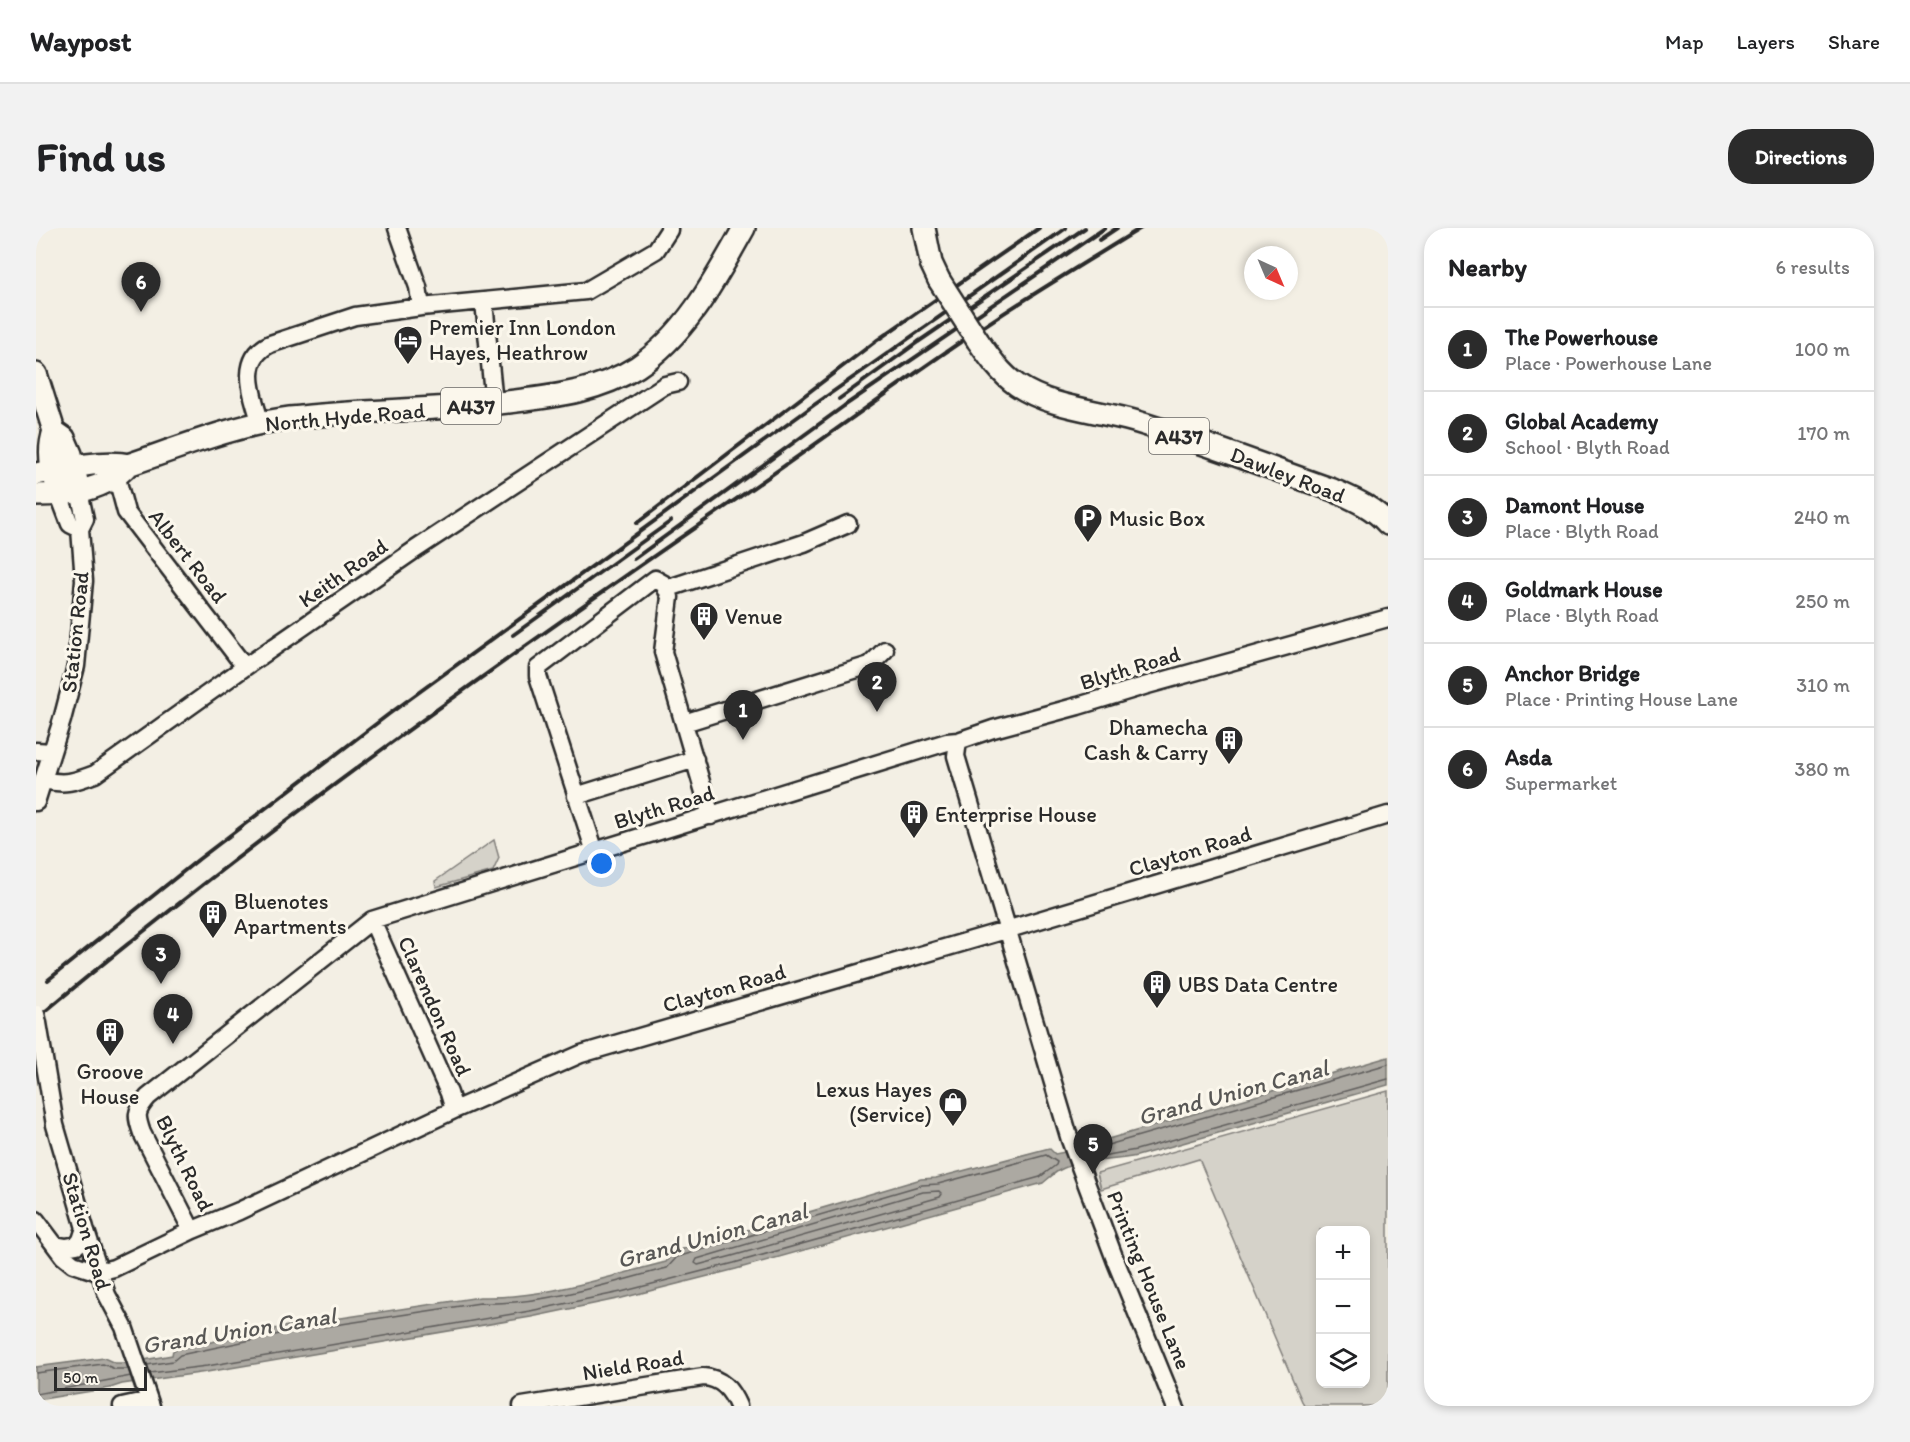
<!DOCTYPE html>
<html lang="en">
<head>
<meta charset="utf-8">
<style>
	:root { --surface:#fff; --page:#f2f2f2; --text:#202124; --muted:#757577; --line:#e0e0e0; --accent:#2b2b2b }
	body { margin:0; font-family:Itim,sans-serif; background:var(--page); color:var(--text) }
	.controls { position:absolute; right:18px; bottom:18px; display:grid; overflow:hidden; border-radius:12px; box-shadow:0 3px 9px #0003 }
	.controls button { width:54px; height:54px; display:grid; place-items:center; padding:0; border:0; border-bottom:2px solid var(--line); background:var(--surface); color:var(--text); font:30px sans-serif }
	.compass { position:absolute; left:1208px; top:18px; width:54px; height:54px; border-radius:50%; background:var(--surface); box-shadow:0 3px 9px #0003; rotate:136deg }
	.scale { position:absolute; left:18px; bottom:15px; width:93px; box-sizing:border-box; padding-left:6px; border:3px solid #2b2b2b; border-top:0; font-size:16px; line-height:21px; white-space:nowrap; color:#2b2b2b; -webkit-text-stroke:4px #fbf7ec; paint-order:stroke }
	.you { position:absolute; left:566px; top:636px; width:21px; height:21px; margin:-15px; border:4px solid #fff; border-radius:50%; background:#1a73e8; box-shadow:0 0 0 9px #1a73e833 }
	.badge { display:grid; place-items:center; width:39px; height:39px; border-radius:50%; background:var(--accent); color:#fff; font-size:20px; font-weight:700 }
	.pin { position:absolute; translate:-50% -50px; filter:drop-shadow(0 2px 3px #0008) }
	.pin::after { content:''; position:absolute; top:32px; width:21px; height:18px; background:inherit; clip-path:polygon(0 0,100% 0,50% 100%) }
	.list { margin:0; padding:0; list-style:none }
	h2 { display:flex; justify-content:space-between; align-items:center; height:78px; margin:0; padding:0 24px; font-size:26px }
	h2 small { font-size:20px; font-weight:400; color:var(--muted) }
	.list li { display:grid; grid-template-columns:39px 1fr auto; gap:18px; align-items:center; box-sizing:border-box; height:84px; padding:0 24px; border-top:2px solid var(--line) }
	.list b { display:block; font-size:22px; white-space:nowrap }
	.list p { margin:0; font-size:20px; white-space:nowrap; color:var(--muted) }
	.list em { font-size:20px; font-style:normal; color:var(--muted) }
	.icon { flex:none; width:33px; height:33px; fill:none; stroke:currentColor; stroke-width:2; stroke-linecap:round; stroke-linejoin:round }
	.map { position:relative; flex:none; width:1352px; height:1178px; overflow:hidden; border-radius:24px }
	header { display:flex; align-items:center; gap:36px; box-sizing:border-box; height:84px; padding:0 30px; background:var(--surface); border-bottom:2px solid var(--line) }
	header strong { font-size:28px }
	nav { display:flex; gap:33px; margin-inline-start:auto; font-size:21px }
	.intro { display:flex; align-items:center; justify-content:space-between; box-sizing:border-box; height:144px; padding:0 36px }
	h1 { margin:0; font-size:42px }
	.button { padding:15px 27px; border-radius:24px; background:var(--accent); color:#fff; font-size:21px; font-weight:700 }
	main { display:flex; gap:36px; padding:0 36px }
	aside { flex:1; background:var(--surface); border-radius:24px; box-shadow:0 3px 9px #0003 }
	.map>svg:first-child { display:block }
</style>
</head>
<body>
<header>
<strong>Waypost</strong>
<nav><a>Map</a><a>Layers</a><a>Share</a></nav>
</header>
<div class="intro"><h1>Find us</h1><a class="button">Directions</a></div>
<main>
<div class="map">
<svg width="1352" height="1178" viewBox="0 0 1352 1178">
	<rect width="100%" height="100%" fill="#f3efe4"/>
	<filter id="ink" filterUnits="userSpaceOnUse"><feTurbulence type="fractalNoise" baseFrequency=".0167" numOctaves="2"/><feDisplacementMap in="SourceGraphic" scale="12" xChannelSelector="R" yChannelSelector="G"/><feConvolveMatrix kernelMatrix="1 2 1 2 8 2 1 2 1" color-interpolation-filters="sRGB"/></filter>
	<g filter="url(#ink)">
		<path fill="#d5d2c9" stroke="#807e7a" stroke-width="1.5" fill-rule="evenodd" d="M458,612l5,18 -6,13 -57,16 -1,-6z
			M1352,863v315h-84l-105,-247 -98,30 -4,-16zM1330,1002v154h-46v-154z"/>
		<path fill="#aca9a2" stroke="#787772" stroke-width="1.5" d="M1352,829v28l-251,71c-24,6 -57,2 -79,15 -5,3 -10,8 -15,12l-307,86 -114,29 -91,19 -324,55 -85,12 -12,4 -74,12v-33l68,-9 11,5h12l45,-8 1,-5 115,-24 192,-29c62,2 126,-20 186,-35l7,-10 248,-73 15,-1 113,-30 6,6 35,-7 8,-5z"/>
		<g fill="none" stroke-linecap="round" stroke-linejoin="round">
			<path stroke="#5f5d5b" stroke-width="1.5" d="M1352,836l-287,83 -5,6 6,3 34,-6 252,-71
				M903,963l3,3 -2,3 -208,59 -34,9 -3,-2 2,-4 226,-67z
				M111,1137l26,-4 7,-6 109,-23 191,-29c63,2 127,-19 187,-35l10,-11 245,-72 16,-1 108,-29 11,7 -1,3 -16,12 -306,86 -113,29 -91,19 -323,55 -57,7
				M0,1145l67,-9 12,5h13
				M0,1166l95,-18"/>
			<g stroke="#2b2b2b" stroke-width="21">
				<path id="minor" d="M361,0l21,59 3,20
					M448,74l10,102
					M225,196c-8,-28 -24,-64 9,-80l85,-28 66,-9 165,-16 70,-41 13,-20v-2
					M78,239l12,45 119,155
					M23,267l11,29 10,5
					M630,361l138,-46 44,-19
					M648,495l186,-58 15,-15
					M922,513l-2,15 114,384 46,122 59,144
					M0,523l16,1
					M7,552c22,5 31,2 52,-6l150,-107 171,-118 249,-164 13,-3
					M540,568l119,-37
					M0,574l26,-82 14,-54 8,-85 -4,-52 5,-10 -6,-28
					M559,624l-57,-176v-8l117,-89 9,5 6,13 -7,55 48,164
					M336,692l77,173 5,17
					M2,795l17,102 30,103 22,67 17,32 27,79
					M0,992l27,36 10,8 25,8 16,-4 79,-38 46,-19 215,-101 127,-56 425,-124 382,-115
					M157,1002l-4,-5 -47,-92c-6,-17 -7,-21 6,-36l224,-177 575,-178 11,-1 35,-12 85,-23 66,-20 244,-68
					M19,1017l11,2 11,-2 4,-5 4,-12
					M86,1178l27,-6
					M486,1178l181,-29c19,1 28,13 35,29"/>
			</g>
			<g stroke="#2b2b2b" stroke-width="26">
				<path id="major" d="M888,0l7,35 8,17
					M942,113c11,16 23,33 39,44 34,23 79,25 117,36 67,20 133,46 199,69 20,9 40,17 55,34
					M0,146l18,57 10,7 7,16 8,37
					M18,203c-6,17 -4,34 2,52
					M0,246c24,-5 70,-15 92,-9
					M0,267c33,0 69,-4 92,-30 53,-18 107,-40 162,-47 75,-9 151,-7 226,-17 42,-5 85,-11 121,-34 49,-32 79,-89 107,-139"/>
			</g>
			<use href="#minor" stroke="#fbf7ec" stroke-width="16"/>
			<use href="#major" stroke="#fbf7ec" stroke-width="21"/>
			<path stroke="#2b2b2b" stroke-width="4" d="M1063,12l18,-12
				M803,171l79,-57 167,-114
				M601,295l239,-182 163,-113
				M598,331l210,-153 261,-178
				M477,407l158,-114
				M12,752l151,-121 190,-145 425,-309 252,-177
				M0,791c224,-187 462,-356 702,-521 76,-52 149,-106 224,-157 58,-40 119,-76 179,-113"/>
			<g stroke="#2b2b2b" stroke-width="21" stroke-linecap="butt">
				<path id="minor-bridge" d="M0,786l2,9"/>
			</g>
			<g stroke="#2b2b2b" stroke-width="26" stroke-linecap="butt">
				<path id="major-bridge" d="M903,52l39,61"/>
			</g>
			<use href="#minor-bridge" stroke="#fbf7ec" stroke-width="16"/>
			<use href="#major-bridge" stroke="#fbf7ec" stroke-width="21"/>
		</g>
	</g>
	<defs>
		<g id="hotel-pin" transform="scale(1.5)"><path d="M0 17L-7.5 6A9.5 9.5 0 1 1 7.5 6Z" fill="#2b2b2b" stroke="#fbf7ec"/><path d="M-6-4.5h1.5V1H6V5H4.5V3h-9V5H-6ZM-4 0a1.8 1.8 0 1 1 3.6 0ZM.5 0V-2.5h3Q6-2.5 6 0Z" fill="#fff"/></g>
		<g id="parking-pin" transform="scale(1.5)"><path d="M0 17L-7.5 6A9.5 9.5 0 1 1 7.5 6Z" fill="#2b2b2b" stroke="#fbf7ec"/><path d="M-3.5-5.5H1a3.5 3.5 0 0 1 0 7H-1V5.5H-3.5ZM-1-3.4V-.6H.8a1.4 1.4 0 0 0 0-2.8Z" fill="#fff"/></g>
		<g id="building-pin" transform="scale(1.5)"><path d="M0 17L-7.5 6A9.5 9.5 0 1 1 7.5 6Z" fill="#2b2b2b" stroke="#fbf7ec"/><path d="M-4-6H4V6H1V3H-1V6H-4ZM-2.5-4.3h1.7v1.8h-1.7ZM.8-4.3h1.7v1.8H.8ZM-2.5-1h1.7V.8h-1.7ZM.8-1h1.7V.8H.8Z" fill="#fff"/></g>
		<g id="shop-pin" transform="scale(1.5)"><path d="M0 17L-7.5 6A9.5 9.5 0 1 1 7.5 6Z" fill="#2b2b2b" stroke="#fbf7ec"/><path d="M-5-2.5h2.3a2.7 3.5 0 0 1 5.4 0H5L5.5 6h-11ZM-1.5-2.5h3a1.5 2.3 0 0 0-3 0Z" fill="#fff"/></g>
	</defs>
	<g fill-rule="evenodd">
		<use href="#hotel-pin" x="372" y="112"/>
		<use href="#parking-pin" x="1052" y="290"/>
		<use href="#building-pin" x="668" y="388"/>
		<use href="#building-pin" x="1193" y="512"/>
		<use href="#building-pin" x="878" y="586"/>
		<use href="#building-pin" x="177" y="686"/>
		<use href="#building-pin" x="1121" y="756"/>
		<use href="#building-pin" x="74" y="804"/>
		<use href="#shop-pin" x="917" y="874"/>
	</g>
	<g text-anchor="middle" dominant-baseline="central" stroke-width="6" stroke-linejoin="round" paint-order="stroke">
		<g fill="#fbf7ec" stroke="#696865" stroke-width="1.5">
			<rect x="405" y="160" width="60" height="36" rx="4.5"/>
			<rect x="1113" y="190" width="60" height="36" rx="4.5"/>
		</g>
		<g font-size="21" font-weight="bold" fill="#2b2b2b">
			<text x="435" y="178">A437</text>
			<text x="1143" y="208">A437</text>
		</g>
		<g font-size="22" fill="#2b2b2b" stroke="#fbf7ec" text-anchor="start">
			<text x="393" y="99">Premier Inn London<tspan x="393" dy="25">Hayes, Heathrow</tspan></text>
			<text x="1073" y="290">Music Box</text>
			<text x="689" y="388">Venue</text>
			<text x="1172" y="499" text-anchor="end">Dhamecha<tspan x="1172" dy="25">Cash &amp; Carry</tspan></text>
			<text x="899" y="586">Enterprise House</text>
			<text x="198" y="673">Bluenotes<tspan x="198" dy="25">Apartments</tspan></text>
			<text x="1142" y="756">UBS Data Centre</text>
			<text x="74" y="843" text-anchor="middle">Groove<tspan x="74" dy="25">House</tspan></text>
			<text x="896" y="861" text-anchor="end">Lexus Hayes<tspan x="896" dy="25">(Service)</tspan></text>
		</g>
		<g font-size="22" fill="#2b2b2b" stroke="#fbf7ec">
			<text transform="translate(309 189) rotate(-5)">North Hyde Road</text>
			<text transform="translate(1252 247) rotate(21)">Dawley Road</text>
			<text transform="translate(152 328) rotate(52)">Albert Road</text>
			<text transform="translate(307 345) rotate(-35)">Keith Road</text>
			<text transform="translate(39 404) rotate(-84)">Station Road</text>
			<text transform="translate(1094 440) rotate(-17)">Blyth Road</text>
			<text transform="translate(628 579) rotate(-17)">Blyth Road</text>
			<text transform="translate(1154 623) rotate(-17)">Clayton Road</text>
			<text transform="translate(688 760) rotate(-16)">Clayton Road</text>
			<text transform="translate(399 778) rotate(66)">Clarendon Road</text>
			<text transform="translate(149 935) rotate(64)">Blyth Road</text>
			<text transform="translate(51 1003) rotate(73)">Station Road</text>
			<text transform="translate(1113 1052) rotate(68)">Printing House Lane</text>
			<text transform="translate(597 1137) rotate(-9)">Nield Road</text>
		</g>
		<g font-size="24" font-style="italic" fill="#585755" stroke="#fbf7ec">
			<text transform="translate(1197 864) rotate(-15)">Grand Union Canal</text>
			<text transform="translate(676 1007) rotate(-15)">Grand Union Canal</text>
			<text transform="translate(203 1102) rotate(-9)">Grand Union Canal</text>
		</g>
	</g>
</svg>
<div class="controls">
<button>+</button>
<button>−</button>
<button><svg class="icon" aria-label="layers" viewBox="0 0 24 24"><path d="M12 4l9 5-9 5-9-5zM3 14l9 5 9-5"/></svg></button>
</div>
<svg class="compass" viewBox="-18 -18 36 36"><path d="M0-13l5 13h-10z" fill="#e53935"/><path d="M0 13l5-13h-10z" fill="#757577"/></svg>
<div class="scale">50 m</div>
<div class="you"></div>
<div class="pin badge" style="left:707px;top:512px">1</div>
<div class="pin badge" style="left:841px;top:484px">2</div>
<div class="pin badge" style="left:125px;top:756px">3</div>
<div class="pin badge" style="left:137px;top:816px">4</div>
<div class="pin badge" style="left:1057px;top:946px">5</div>
<div class="pin badge" style="left:105px;top:84px">6</div>
</div>
<aside>
<h2>Nearby<small>6 results</small></h2>
<ul class="list">
<li><span class="badge">1</span><div><b>The Powerhouse</b><p>Place · Powerhouse Lane</p></div><em>100 m</em></li>
<li><span class="badge">2</span><div><b>Global Academy</b><p>School · Blyth Road</p></div><em>170 m</em></li>
<li><span class="badge">3</span><div><b>Damont House</b><p>Place · Blyth Road</p></div><em>240 m</em></li>
<li><span class="badge">4</span><div><b>Goldmark House</b><p>Place · Blyth Road</p></div><em>250 m</em></li>
<li><span class="badge">5</span><div><b>Anchor Bridge</b><p>Place · Printing House Lane</p></div><em>310 m</em></li>
<li><span class="badge">6</span><div><b>Asda</b><p>Supermarket</p></div><em>380 m</em></li>
</ul>
</aside>
</main>
</body>
</html>
